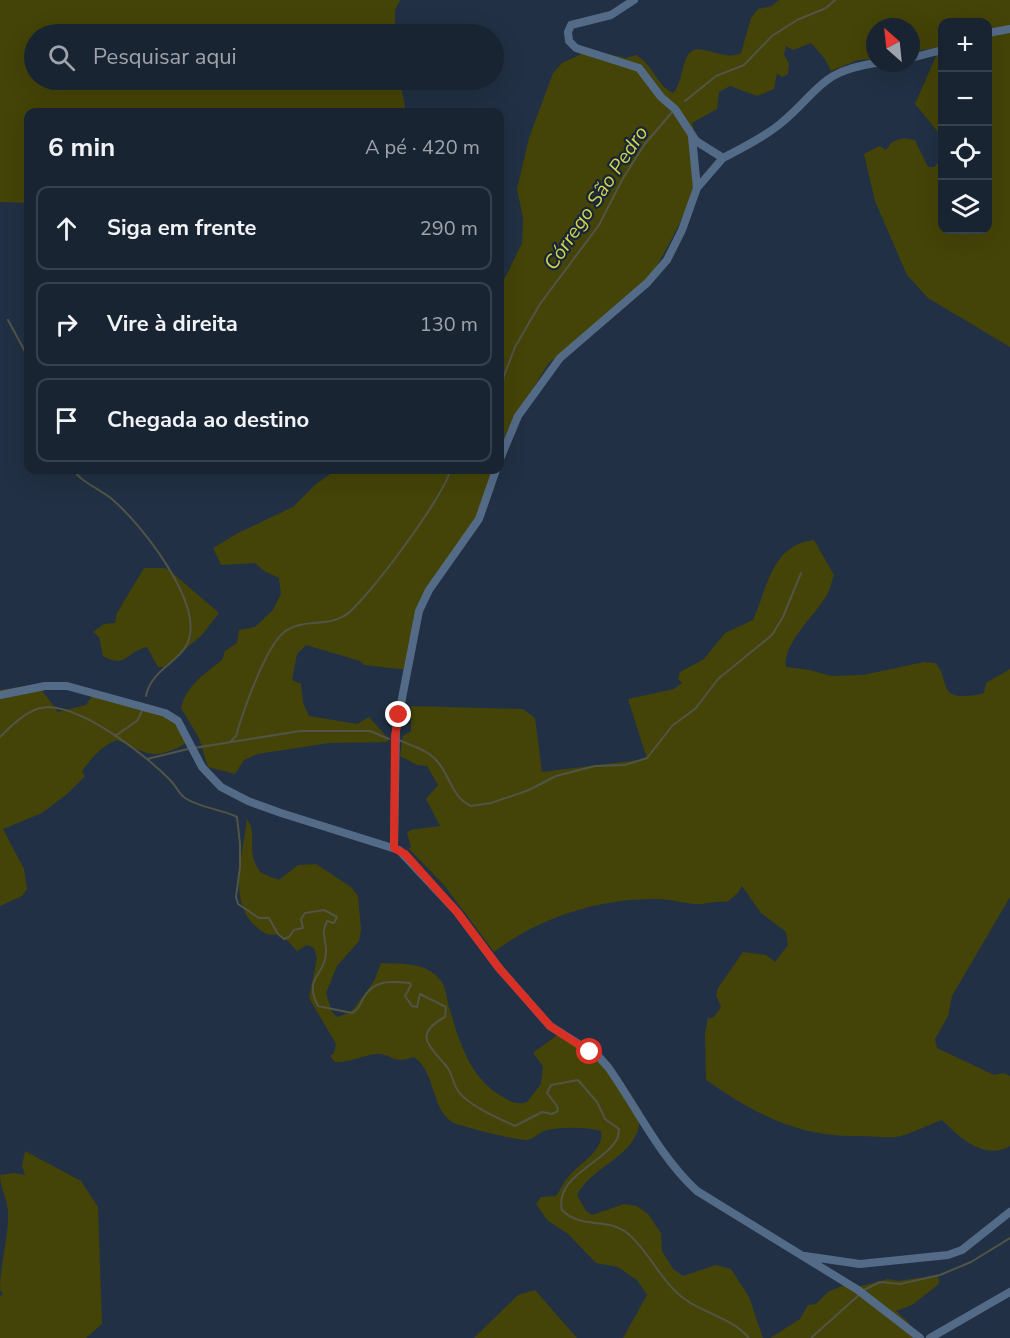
<!DOCTYPE html>
<html lang="pt">
<head>
<meta charset="utf-8">
<style>
	:root { --surface:#192433; --page:#26303f; --text:#f1f3f6; --muted:#9fa4ac; --line:#37414e }
	body { margin:0; font-family:"Nunito Sans",sans-serif; background:var(--page); color:var(--text) }
	.controls { position:absolute; right:18px; top:18px; display:grid; overflow:hidden; border-radius:12px; box-shadow:0 6px 24px #0002 }
	.controls button { width:54px; height:54px; display:grid; place-items:center; padding:0; border:0; border-bottom:2px solid var(--line); background:var(--surface); color:var(--text); font:30px sans-serif }
	.compass { position:absolute; left:866px; top:18px; width:54px; height:54px; border-radius:50%; background:var(--surface); box-shadow:0 6px 24px #0002; rotate:333deg }
	.stop { position:absolute; width:18px; height:18px; margin:-14px; border:4px solid #d93025; border-radius:50%; background:#fff }
	.stop.end { background:#d93025; border-color:#fff; box-shadow:0 2px 6px #0008 }
	.list { margin:0; padding:0; list-style:none }
	h2 { display:flex; justify-content:space-between; align-items:center; height:78px; margin:0; padding:0 24px; font-size:26px }
	h2 small { font-size:20px; font-weight:400; color:var(--muted) }
	.list li { display:grid; grid-template-columns:39px 1fr auto; gap:18px; align-items:center; box-sizing:border-box; height:84px; margin:0 12px 12px; padding:0 12px; border:2px solid var(--line); border-radius:12px }
	.list b { display:block; font-size:22px; white-space:nowrap }
	.list em { font-size:20px; font-style:normal; color:var(--muted) }
	.icon { flex:none; width:33px; height:33px; fill:none; stroke:currentColor; stroke-width:2; stroke-linecap:round; stroke-linejoin:round }
	.map { position:relative; flex:none; width:1010px; height:1338px; overflow:hidden }
	.search { position:absolute; background:var(--surface); box-shadow:0 6px 24px #0002; left:24px; top:24px; width:480px; height:66px; display:flex; align-items:center; gap:15px; box-sizing:border-box; padding:0 21px; border-radius:33px; color:var(--muted); font-size:22px }
	.panel { position:absolute; background:var(--surface); box-shadow:0 6px 24px #0002; left:24px; top:108px; width:480px; height:366px; border-radius:12px }
	.map>svg:first-child { display:block }
</style>
</head>
<body>
<div class="map">
<svg width="1010" height="1338" viewBox="0 0 1010 1338">
	<rect width="100%" height="100%" fill="#213044"/>
	<path fill="#444408" d="M0,0h400l-5,10v24h-361v46h366l6,32h-378v91l-28,-1z
		M779,0h231v347l-82,-49 -21,-23 -32,-74 -11,-47 15,-8 7,4 6,-8 12,-4 11,2 13,27h6l8,-8v71h46v-208h-46v115l-27,-33 25,-57 -29,5v-25h-36v32l-17,1 -27,11 -6,-12 -14,-16 -18,7 -7,-4 -2,9 5,8 -1,11 -6,3 -5,-4 -3,16 -17,7 -27,-10 -11,6 -2,17 -25,14c16,56 -11,100 -38,148l3,4 -109,89 -43,71 -4,14 4,3 -5,17v-181l22,-45 1,-25 -6,-29 12,-51 24,-65 9,-10 28,-13 36,8 10,-3c17,9 21,31 37,38 13,-12 6,-50 31,-43 11,2 25,9 37,3l10,-35 7,-9 14,-3z
		M336,470h163l-10,28 -65,101 -16,71 -44,-5 -4,-4 -54,-16 -9,9 -5,26 9,4 2,19 6,13 48,8 12,-7 17,19 2,6 -59,1 -71,11 -14,6 -9,14 -27,-7 -9,-29 -18,-30c6,-24 24,-34 41,-48l3,-9 12,-8 2,-13 16,-3 18,-17 8,-16 -2,-16 -15,-7 -9,-8 -34,2 -8,-17 25,-15 55,-26 23,-23z
		M814,540l20,35c-3,8 -4,16 -9,23 -11,18 -43,47 -39,69l24,3 21,6 32,-1 61,-13 11,1c14,12 3,35 30,33 8,-1 11,0 19,-3l2,-10 24,-14v228l-58,99 -4,20 -13,23 2,9 57,27 10,-2 6,3v70c-26,15 -51,-9 -68,-26 -15,5 -32,15 -47,17 -11,1 -22,-1 -33,-1 -63,2 -105,-21 -156,-56l-1,-47 3,-15h5l8,-11 -5,-12 2,-7 25,-36 23,3 9,7 13,-17 -2,-13 -25,-19 -19,-27 -4,7 -11,9c-12,-2 -21,3 -32,2 -12,-1 -25,-5 -37,-5 -58,-1 -118,18 -164,53l-50,-67 -35,-36 2,-2 -4,-14 3,-3 30,-4 -14,-27 12,-14 -11,-19 -10,-1 -17,-9 3,-20 8,-5v-25l112,3 12,9 7,54 105,-13 -19,-60 46,-10 8,-6 -4,-4 2,-7 24,-13 21,-26 28,-13c15,-33 18,-75 61,-80z
		M144,568h20l5,2 50,43 -17,22 -38,32h-6l-11,-20c-22,5 -20,22 -44,9l-4,-19 -6,-5 11,-8 11,-1 2,-10z
		M37,684l21,28 28,-7 6,-9 78,21 18,25c-33,19 -39,13 -71,-2 -15,5 -26,19 -35,31l3,5 -18,18 -25,19 -39,16 21,40 3,20 -5,7 -22,10v-216z
		M247,819c12,17 -3,32 14,54l18,7 19,-15 18,-1 35,23 7,9 3,34 -2,11 -22,25 -11,27 6,19 5,5 12,-4 6,-6 19,-26 7,-18c21,1 46,-1 60,18 5,6 6,19 8,26 10,33 19,67 49,87 10,6 17,12 29,8l14,-18 2,-18 -10,-13 27,-20 45,30 35,56c-3,39 -47,45 -63,76l9,16 6,4 32,-11 13,2 11,8 13,19 1,18 11,18 10,7 33,-11 15,4 18,28 14,41h-140l24,-43 -9,-14 -20,-14 -22,-4 -28,-29 -21,-14 -11,-16 5,-7 15,-1c5,-6 7,-14 13,-20 11,-13 36,-26 32,-45 -15,-4 -39,-4 -54,-1 -6,1 -13,9 -20,10 -6,1 -70,-14 -75,-18 -22,-15 -15,-48 -38,-65 -24,8 -19,-3 -37,-3 -15,1 -27,9 -42,8l-5,-6 4,-3 2,-9 -27,-46 8,-40 -3,-10 -7,-3 -10,6c-5,-5 -10,-12 -17,-15 -4,-3 -9,0 -13,-2 -44,-23 -24,-77 -20,-115z
		M25,1151l56,30 17,26 4,117 -16,14h-86v-41l3,-4 -3,-3c0,-27 9,-52 8,-79 -1,-13 -8,-24 -8,-36l14,-2 11,2 -3,-9z
		M938,1275l1,9 -27,21 -16,6 12,11 9,16h-147l30,-19 8,-14 8,-1 12,-12 14,-6 12,2 34,-9 10,2z
		M535,1290l42,48h-103l44,-43z"/>
	<g fill="none" stroke-linecap="round" stroke-linejoin="round">
		<path stroke="#525446" stroke-width="2" d="M685,101l31,-25 28,-11 28,-29 25,-16 29,-12 9,-8
			M8,320l20,37
			M500,399l4,-23 11,-29 25,-43 59,-79 23,-45 22,-35 29,-34
			M74,470c6,12 28,20 39,30 28,24 88,100 76,139 -6,22 -38,30 -43,57
			M115,736l22,-15 6,-12
			M0,737c10,-10 23,-23 37,-28 36,-12 110,47 134,72 5,5 8,13 14,17 15,10 36,11 52,19l3,27v23l-4,30 2,7 21,14h10l9,16 6,5 5,-2 5,-7 9,-2 -2,-9 4,-6 19,-3 13,7 -3,6 -7,-2c-7,13 0,20 -1,32 -1,23 -23,24 -8,53l34,7c6,-3 8,-8 11,-14 10,-20 29,-18 47,-16l1,2 -6,11 7,10 5,1 3,-13 26,13 -1,10c-33,18 -15,29 2,50 6,8 6,18 12,25 9,13 41,27 56,34l27,-14 10,2 6,-3 -1,-5 -10,-13 4,-8 27,-5 19,22 8,17 14,10 -1,8c-11,25 -64,39 -56,73 18,19 46,8 64,22 24,19 34,50 60,68 20,14 46,18 63,38
			M399,740c13,6 29,10 38,21 13,14 15,37 34,45l20,-3 38,-13 27,-14 39,-10 30,-1 22,-7 25,-32 24,-18 22,-29 54,-44 11,-18 18,-44
			M231,741l5,-5c7,-25 29,-87 47,-103 17,-15 43,-6 61,-17 20,-11 104,-125 106,-146
			M194,748l106,-17h70l19,8
			M147,759l41,-10
			M864,1290l16,-8 20,2 40,-9 31,-13 39,-24
			M811,1338l49,-44"/>
		<path stroke="#546b88" stroke-width="8" d="M634,0l-23,15 -40,10 -3,7 1,9 7,7 63,20 22,29 14,12 21,32 27,17c19,-10 40,-20 57,-34 39,-32 39,-53 96,-61
			M988,33l22,-4
			M911,58l31,-8
			M697,188l26,-30
			M500,459l18,-43 42,-58 87,-75 20,-23 15,-30 15,-42 -5,-51
			M0,695l45,-9h22l98,27 13,8 24,46 19,20 27,14 33,12 118,37 58,62 42,56 51,58 49,31 9,10c29,41 51,89 89,124l161,99 62,48
			M394,848l2,-119 23,-118 10,-21 50,-71 17,-49
			M805,1256l55,8 88,-9 14,-5 48,-38
			M930,1338l80,-46"/>
	</g>
	<g fill="none" stroke-linecap="round" stroke-linejoin="round">
		<path stroke="#d93025" stroke-width="8" d="M399,715l-4,21 -1,112 11,6 52,58 42,56 51,58 40,26"/>
	</g>
	<g text-anchor="middle" dominant-baseline="central" stroke-width="4.5" stroke-linejoin="round" paint-order="stroke">
		<g font-size="20" font-style="italic" fill="#d4d34e" stroke="#182639">
			<text transform="translate(596 198) rotate(-56)">Córrego São Pedro</text>
		</g>
	</g>
</svg>
<div class="controls">
<button>+</button>
<button>−</button>
<button><svg class="icon" aria-label="locate" viewBox="0 0 24 24"><circle cx="12" cy="12" r="6"/><path d="M12 2v4M12 18v4M2 12h4M18 12h4"/></svg></button>
<button><svg class="icon" aria-label="layers" viewBox="0 0 24 24"><path d="M12 4l9 5-9 5-9-5zM3 14l9 5 9-5"/></svg></button>
</div>
<svg class="compass" viewBox="-18 -18 36 36"><path d="M0-13l5 13h-10z" fill="#e53935"/><path d="M0 13l5-13h-10z" fill="#9fa4ac"/></svg>
<div class="stop" style="left:590px;top:1052px"></div>
<div class="stop end" style="left:399px;top:715px"></div>
<div class="search"><svg class="icon" aria-label="search" viewBox="0 0 24 24"><circle cx="10" cy="10" r="6"/><path d="M15 15l6 6"/></svg>Pesquisar aqui</div>
<section class="panel">
<h2>6 min<small>A pé · 420 m</small></h2>
<ul class="list">
<li><svg class="icon" aria-label="ahead" viewBox="0 0 24 24"><path d="M12 20V5M6 11l6-6 6 6"/></svg><div><b>Siga em frente</b></div><em>290 m</em></li>
<li><svg class="icon" aria-label="right" viewBox="0 0 24 24"><path d="M7 20v-9h11M14 6l5 5-5 5"/></svg><div><b>Vire à direita</b></div><em>130 m</em></li>
<li><svg class="icon" aria-label="arrive" viewBox="0 0 24 24"><path d="M6 21V4h12l-3 4 3 4H6"/></svg><div><b>Chegada ao destino</b></div></li>
</ul>
</section>
</div>
</body>
</html>
